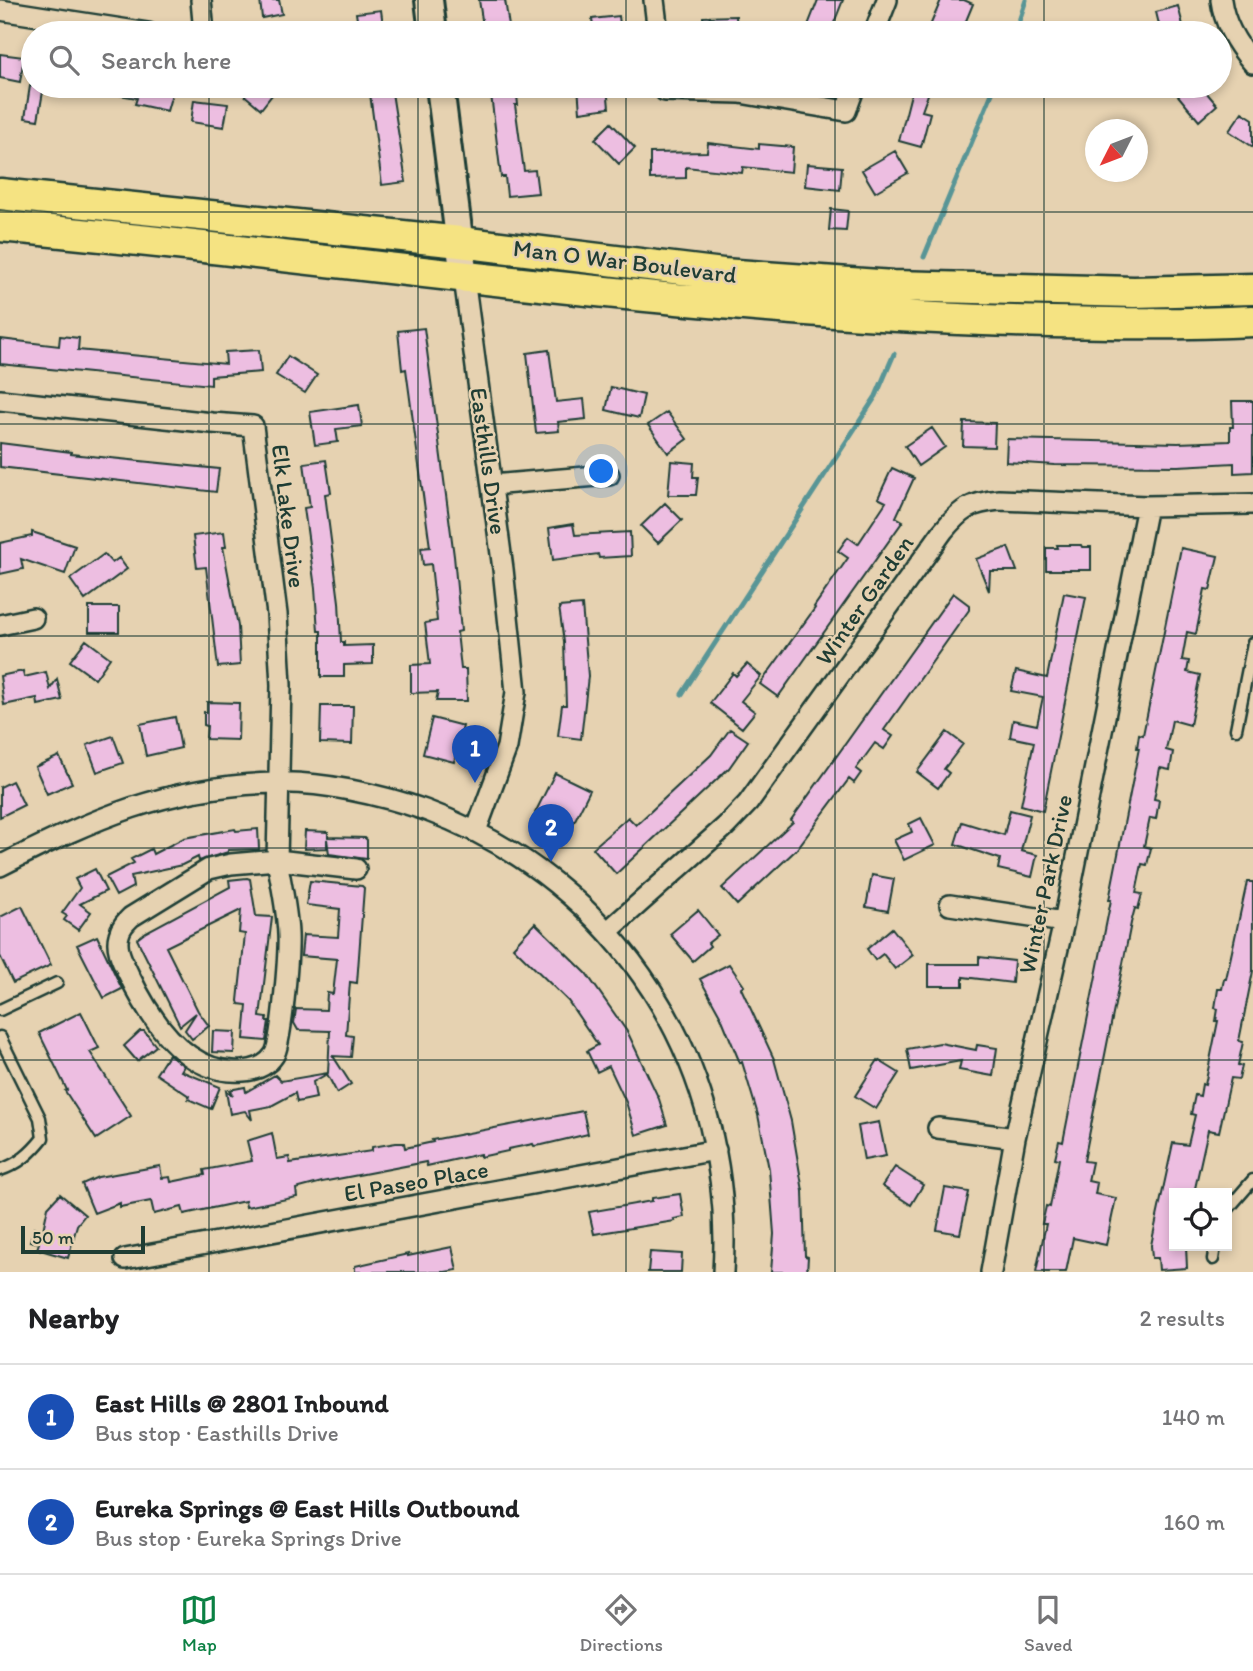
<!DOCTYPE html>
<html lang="en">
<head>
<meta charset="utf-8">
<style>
	:root { --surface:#fff; --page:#f6f6f6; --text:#202124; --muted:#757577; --line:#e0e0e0; --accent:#0b8043 }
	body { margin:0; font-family:Itim,sans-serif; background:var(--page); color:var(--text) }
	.controls { position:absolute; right:21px; bottom:21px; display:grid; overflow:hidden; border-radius:0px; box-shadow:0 4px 10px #0003 }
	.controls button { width:63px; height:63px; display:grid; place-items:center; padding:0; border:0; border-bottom:2px solid var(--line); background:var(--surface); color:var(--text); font:35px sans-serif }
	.compass { position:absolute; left:1085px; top:119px; width:63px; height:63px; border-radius:50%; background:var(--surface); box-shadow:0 4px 10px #0003; rotate:228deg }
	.scale { position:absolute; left:21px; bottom:18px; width:124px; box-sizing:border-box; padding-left:7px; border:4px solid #1f3d34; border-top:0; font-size:19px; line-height:24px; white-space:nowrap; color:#1f3d34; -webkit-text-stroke:5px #e6d2b1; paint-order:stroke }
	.you { position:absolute; left:602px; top:472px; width:24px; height:24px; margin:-18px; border:5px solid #fff; border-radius:50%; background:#1a73e8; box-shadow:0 0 0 10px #1a73e833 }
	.badge { display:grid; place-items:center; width:46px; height:46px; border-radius:50%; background:var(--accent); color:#fff; font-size:23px; font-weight:700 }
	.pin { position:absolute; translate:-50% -58px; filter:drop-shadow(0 2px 4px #0008) }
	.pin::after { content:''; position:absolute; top:37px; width:24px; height:21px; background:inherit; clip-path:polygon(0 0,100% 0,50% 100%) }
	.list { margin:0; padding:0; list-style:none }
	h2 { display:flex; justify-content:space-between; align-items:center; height:91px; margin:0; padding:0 28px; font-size:30px }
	h2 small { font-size:23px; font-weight:400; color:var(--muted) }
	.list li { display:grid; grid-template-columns:46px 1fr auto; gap:21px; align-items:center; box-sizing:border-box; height:105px; padding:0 28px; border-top:2px solid var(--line) }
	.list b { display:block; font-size:26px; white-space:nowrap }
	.list p { margin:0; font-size:23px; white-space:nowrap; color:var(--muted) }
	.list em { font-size:23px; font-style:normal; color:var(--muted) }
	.icon { flex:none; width:38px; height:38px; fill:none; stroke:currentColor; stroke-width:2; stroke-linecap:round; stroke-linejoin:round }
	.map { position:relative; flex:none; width:1253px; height:1272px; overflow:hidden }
	.search { position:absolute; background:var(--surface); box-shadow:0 4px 10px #0003; left:21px; right:21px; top:21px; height:77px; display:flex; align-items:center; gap:18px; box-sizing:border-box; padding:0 24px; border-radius:38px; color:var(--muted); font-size:26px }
	.sheet { height:301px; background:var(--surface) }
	nav { display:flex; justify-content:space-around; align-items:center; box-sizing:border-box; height:98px; border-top:2px solid var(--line); background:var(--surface); font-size:19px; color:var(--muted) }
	nav a { display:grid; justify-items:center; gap:4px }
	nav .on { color:var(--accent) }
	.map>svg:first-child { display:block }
</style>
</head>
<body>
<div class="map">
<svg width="1253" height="1272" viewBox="0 0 1253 1272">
	<rect width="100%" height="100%" fill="#e6d2b1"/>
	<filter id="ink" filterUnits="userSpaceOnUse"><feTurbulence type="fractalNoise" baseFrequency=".0143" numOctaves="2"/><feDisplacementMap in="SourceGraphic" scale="14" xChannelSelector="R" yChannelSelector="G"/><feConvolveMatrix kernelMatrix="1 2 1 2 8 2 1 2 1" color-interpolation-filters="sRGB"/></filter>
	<g filter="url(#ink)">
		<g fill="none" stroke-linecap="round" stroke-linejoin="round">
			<path stroke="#599596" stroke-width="5" d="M1015,33l11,-33
				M924,257l71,-171
				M682,694l194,-298 18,-42"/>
		</g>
		<path fill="#edbee1" stroke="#1f3d34" stroke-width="2" d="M260,0h19l3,14 -20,4z
			M479,0h26l5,33h-26z
			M818,0h25l-13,33h-25z
			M941,0h23l9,4 -12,29h-34z
			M1178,6l7,27h-24l-5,-21z
			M381,10l3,23h-25l-3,-20z
			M619,16l2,17h-27l-2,-14z
			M736,16l1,17h-34v-16z
			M0,54l24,3 -4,25 -20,-4z
			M30,86h14l-6,34 -13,-2z
			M107,86h48l18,4 -6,21 -32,-7 2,-6 -30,-5z
			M250,86h29l-18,23 -18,-15z
			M369,86h22l15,96 -24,3z
			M490,86h26l2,19h-3l9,66 11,-1 3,23 -31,3 -2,-19h-4z
			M578,86h29l2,22 -29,4z
			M913,86h18l-9,25 8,2 -9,34 -22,-6z
			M1170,86h31l16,19 -18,16z
			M194,100l34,4 -4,23 -33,-5z
			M1242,112l11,7v28l-24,-16z
			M611,123l24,25 -16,16 -24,-25z
			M708,143l51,6v-5l34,3 -2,25 -48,-5 -1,6 -56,-6v11l-36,1v-26l57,-1z
			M895,151l13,22 -33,19 -13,-22z
			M807,164l35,3 -2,23 -35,-4z
			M831,209l17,2 -2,20 -17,-1z
			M424,328l30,228 7,75 -4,1 4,37h5l1,32h-31l2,-9 -27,1v-28l19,-1 -5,-41 12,-2 -6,-57 -8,1 -2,-17 9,-1 -24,-178 -4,1 -4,-39z
			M60,336l19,2 -1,12 148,14 -1,-12 34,-2 2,22 -50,4v9l-211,-21v-25l59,7z
			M549,350l7,52 28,-3 2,20 -28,3 1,9 -23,2 -9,-80z
			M288,356l29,19 -12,18 -29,-18z
			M611,387l33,8 -5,23 -33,-8z
			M1232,401h21v71l-19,1v-10l-56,3 -123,-1 -49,-3 1,-23 171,4 52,-2v-14h3z
			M359,405l3,21 -26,3 2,13 -23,3 -5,-33z
			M667,412l20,27 -19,14 -20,-28z
			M964,422l31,1 -1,24 -31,-1z
			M932,428l13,19 -27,19 -13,-20z
			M0,443l71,9v2l148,15 -3,23 -216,-25z
			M326,460l5,33 -6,1 14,108 2,40h3v4l29,-1v19l-29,1v12h-23v-46h-3l-3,-43 -11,-80 6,-1 -6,-44z
			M671,461l23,2 -1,14h5l-2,18h-28z
			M892,468l22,10 -18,39 7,4 -125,176 -18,-13 55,-76 -1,-1 34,-49 -10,-7 10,-14 10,7 28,-42 -8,-4z
			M665,503l17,17 -24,23 -17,-17z
			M573,524l2,11 55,-3 1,24 -32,2 -1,-4 -45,6 -4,-32z
			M32,532l43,14 -10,28 -44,-15 2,10 -23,5v-31l32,-7z
			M224,532l2,15h-3l15,79 2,39 -22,2 -12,-100 -9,1 -4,-32z
			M1057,545h24l1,2h9v23h-45v-22h12z
			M1008,547l9,24h-27l-1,20 -13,-32z
			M1181,548l37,8 -8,34 -5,-1 -9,45 -9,-2 -5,28 7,1 -2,11 13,3 -10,50 -18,-5 -6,30 7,2 -3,18 -10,-2 -6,31 5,1 -3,19 -6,-1 -6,28 7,2 -4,17 -5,-1 -6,29 6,1 -4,15 -3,-1 -4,15 -47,238 8,1 -4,19 9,2 -2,11 21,4 -10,47 -33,-7 -7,34h-30l10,-48h-4l4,-18 4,1 9,-48 -4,-1 4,-17 4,1 48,-242h-2l30,-152h-2l2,-14 4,1z
			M104,554l8,9 7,-5 8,11 -42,31 -15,-21z
			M953,593l16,12v5l-85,120 9,6 -9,13 -9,-6 -19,26 5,4 -7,10 -5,-4 -53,71 -59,55 -15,-17 71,-66 -2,-2z
			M1064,593l22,4 -43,214 -22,-6 13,-63 -24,-5 3,-17 24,5 6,-28 -32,-6 5,-20 31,7z
			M582,605l6,71 -7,63 -23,-3 4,-31h4l-2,-63 -5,-35z
			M89,607h30v25h-30z
			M86,640l24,18 -15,21 -25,-18z
			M747,664l14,12 -20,25 14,11 -13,16 -32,-25 23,-30 3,3z
			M23,671l1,6 22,-5 4,17 7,-10 5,21 -24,5 -1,-7 -33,7 -4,-29z
			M207,702l32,1 -1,37 -32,-1 1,-13 -3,-1v-13h3z
			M321,706h32l-1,38 -32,-1z
			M175,717l6,31 -35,8 -6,-32z
			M432,718l31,8 -9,36 -31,-8z
			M730,729l18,12 -19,27 -113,106 -23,-26 35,-31 8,8 75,-70z
			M947,732l16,12 -19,25 5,4 -11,15 -21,-16z
			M113,736l10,27 -26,9 -10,-27z
			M59,756l13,27 -25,11 -12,-27z
			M555,773l35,17 -20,40 -35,-17z
			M12,781l12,24 -24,12v-30z
			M1010,810l20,5 -9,36 16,4 -5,22 -34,-8 2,-10 -45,-15 7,-22 42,13z
			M921,818l14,27 -31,15 -10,-20 18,-8 -3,-8z
			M235,829l1,2 22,-2 1,20 -31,1v2l-29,9 -1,-4 -16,8 -51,11 2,11 -17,9 -10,-19 28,-14 -3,-4 20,-10 2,5 31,-16z
			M305,831l23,1v5l37,1 2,2v19l-38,-5 -2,-15v9l-23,1z
			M95,869l11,22 -26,13 11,8 -13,18 -14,-10 3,-4 -5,-3 18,-25 -5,-9z
			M872,875l22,4 -6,32 -22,-4z
			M247,878l3,1 6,37 16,1 -12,100 7,1 -1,3h3l-3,20 -22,-2 3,-34 -8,-1 -1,-3 7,-67 -6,-1 2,-23 -75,37 32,64 11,15 -17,13 -7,-9 11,-17 -16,13 -43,-87 9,-7 84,-45 -1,-7z
			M310,881l52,5 2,2 -7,95 -7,-1 -4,53 7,1 -2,21 -18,-1 18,28 -14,9 -10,-19 -14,8 3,16 -19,4 -2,-9 -24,13 -21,4 2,10 -7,-9 -15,3 -4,-23 7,5 -4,-6 16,-3 1,5 29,-17 6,6 47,-8 2,-42 -32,-1 -4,-7 2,-14 30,1 1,-17 6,1 4,-35 -36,-3 2,-21 35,2 2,-28 -34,-4z
			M1247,882h6v89l-14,70 4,1 -5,23 4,1 -3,13 -8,-1 -12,54 -11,-2 -14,63h-20v53h12l1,22 -28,2 -1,-12h-6l-1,-13 22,-102 15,2 7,-30 -4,-1 4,-19 5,1 2,-12 3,1 13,-64h-2l2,-12 -3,-1 3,-19h4l2,-10h2z
			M22,906l29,59 -38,18 -13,-27v-39z
			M698,910l20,25 -10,8 2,3 -17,15 -23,-27z
			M535,923l51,50 42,60 31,66 8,26 -31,10 -10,-33 -17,-36 -12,6 -10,-21 11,-6 -30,-44 -55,-54z
			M892,928l21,27 -18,14 -12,-15 -8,6 -8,-11z
			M97,936l25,53 -18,9 -27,-53z
			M979,957l35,4 -2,22 -49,-6v9h-34v-22h50z
			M729,964l15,22 -3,2 33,71 17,62 12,70 2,65 3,1 -1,15h-36l3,-38 -5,-65 -11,-54 -16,-53 -2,1 -19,-46 -21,-38z
			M81,1012l18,36 -9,4 41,64 -35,23 -31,-48 2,-1 -28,-57z
			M140,1031h4l12,15 -19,15 -13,-15z
			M213,1031l22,1 -1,21 -22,-1z
			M940,1043l36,7 1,-5 20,3 -4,28 -34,-6 2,-9 -50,9 -4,-21z
			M169,1054l15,12 -3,5 39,16 -9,22 -23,-10 1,-3 -33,-22z
			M878,1060l21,13 -23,36 -21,-13z
			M583,1111l5,23 -46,11 -8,1 -1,-2 -25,5v2l-28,6v-3l-53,12 -1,-4 -104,20 -26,7 1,8 -51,10 -1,-6 -61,13 -2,-7 -28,7 -3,-13 -31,6v-4l-26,10 -12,-29 16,-7 62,-11 2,12 8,-1 1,5 34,-7 -1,-5 48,-9 -5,-20 25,-8 5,26 12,-2 1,6 82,-12v-4l24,-4h8l1,5 28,-6 -1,-2z
			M879,1122l7,34 -22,4 -6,-34z
			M895,1167l28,18 -12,20 -29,-19z
			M945,1188l24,4 -9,42 -23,-4z
			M60,1194l25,21 -8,10 -9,33 -31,-9 2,-6 -9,-2 4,-13 9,2 5,-23z
			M680,1194l4,23 -10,2 1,2 -81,13 -5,-22 63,-11v-3z
			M452,1247l5,23 -12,2h-90v-6l53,-12v2z
			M650,1252l32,2 -1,18h-33z"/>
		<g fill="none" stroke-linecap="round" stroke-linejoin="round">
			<g stroke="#1f3d34" stroke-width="15">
				<path id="lane" d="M1236,729l17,-86
					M0,1010l57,-27
					M0,1037l40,81 3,20c-12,15 -24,26 -43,32
					M1227,1210l26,-30
					M1213,1259l2,-13"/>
			</g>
			<g stroke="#1f3d34" stroke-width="24">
				<path id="street" d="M201,0l3,33
					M654,0l4,33
					M1221,0c3,23 17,46 32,63
					M0,10l148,23
					M874,33l13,-33
					M664,86l1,5 75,2 106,18 9,-25
					M464,278l39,291 13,123 -9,55 -31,84
					M0,400l212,23 41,3 24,188 4,71 -4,175 79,9
					M492,485l117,-10
					M0,625l33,-7
					M277,860c4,24 10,49 11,74 1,18 -6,109 -14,121 -7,11 -18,15 -31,16 -56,5 -93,-52 -114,-96 -6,-13 -14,-26 -10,-40 2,-8 6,-12 12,-18l78,-48 22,-5z
					M0,866c95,-48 166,-80 275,-83 45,-2 107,12 150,27 195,71 311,257 298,462
					M950,905l114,17
					M607,932l119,-106 22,-23 195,-272c18,-22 27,-28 56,-31l148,6 106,-2
					M938,1128l77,10
					M125,1259l591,-109
					M991,1272l24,-134 49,-216 83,-416"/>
			</g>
			<g stroke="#1f3d34" stroke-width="32">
				<path id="secondary" d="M429,0l4,33
					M440,86l24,192"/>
			</g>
			<g stroke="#1f3d34" stroke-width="35">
				<path id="primary" d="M0,194l460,48 263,32 170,12 241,6 119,-3
					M0,226c338,31 673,85 1013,95 80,2 160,4 240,0"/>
			</g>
			<use href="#lane" stroke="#e6d2b1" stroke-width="10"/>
			<use href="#street" stroke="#e6d2b1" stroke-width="19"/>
			<use href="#secondary" stroke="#e6d2b1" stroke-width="26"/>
			<use href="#primary" stroke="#f5e382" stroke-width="30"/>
		</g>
	</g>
	<path fill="none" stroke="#1f3d34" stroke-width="2" stroke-opacity="0.55" d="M209,0v33M418,0v33M626,0v33M835,0v33M1044,0v33M209,86v1186M418,86v1186M626,86v1186M835,86v1186M1044,86v1186M0,212h1253M0,424h1253M0,636h1253M0,848h1253M0,1060h1253"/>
	<g text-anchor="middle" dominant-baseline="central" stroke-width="5" stroke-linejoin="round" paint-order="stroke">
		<g font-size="24" fill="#1f3d34" stroke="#e6d2b1">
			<text transform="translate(625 261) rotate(7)">Man O War Boulevard</text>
			<text transform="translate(489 461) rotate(82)">Easthills Drive</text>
			<text transform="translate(289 516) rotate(83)">Elk Lake Drive</text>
			<text transform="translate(864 600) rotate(-55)">Winter Garden</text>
			<text transform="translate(1045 884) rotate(-78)">Winter Park Drive</text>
			<text transform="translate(416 1181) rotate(-10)">El Paseo Place</text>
		</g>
	</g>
</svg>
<div class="controls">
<button><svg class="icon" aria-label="locate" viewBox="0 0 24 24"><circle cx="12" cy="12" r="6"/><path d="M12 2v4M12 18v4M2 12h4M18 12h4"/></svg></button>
</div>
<svg class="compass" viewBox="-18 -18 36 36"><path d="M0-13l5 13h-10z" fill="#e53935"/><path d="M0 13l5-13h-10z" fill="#757577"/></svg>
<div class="scale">50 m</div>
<div class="you"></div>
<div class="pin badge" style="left:475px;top:783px;background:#1a4fb4">1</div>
<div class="pin badge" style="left:551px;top:862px;background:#1a4fb4">2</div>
<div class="search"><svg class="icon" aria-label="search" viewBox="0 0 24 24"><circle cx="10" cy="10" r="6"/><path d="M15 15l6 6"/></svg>Search here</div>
</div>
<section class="sheet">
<h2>Nearby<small>2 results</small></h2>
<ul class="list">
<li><span class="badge" style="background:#1a4fb4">1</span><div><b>East Hills @ 2801 Inbound</b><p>Bus stop · Easthills Drive</p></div><em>140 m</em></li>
<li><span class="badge" style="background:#1a4fb4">2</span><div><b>Eureka Springs @ East Hills Outbound</b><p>Bus stop · Eureka Springs Drive</p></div><em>160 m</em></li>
</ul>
</section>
<nav>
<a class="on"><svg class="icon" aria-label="map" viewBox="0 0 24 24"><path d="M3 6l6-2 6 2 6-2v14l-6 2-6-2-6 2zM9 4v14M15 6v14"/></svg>Map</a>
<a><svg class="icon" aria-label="directions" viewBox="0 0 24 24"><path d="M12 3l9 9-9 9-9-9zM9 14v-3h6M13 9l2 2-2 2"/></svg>Directions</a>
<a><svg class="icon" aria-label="saved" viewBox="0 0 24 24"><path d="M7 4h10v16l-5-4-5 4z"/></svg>Saved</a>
</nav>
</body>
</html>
